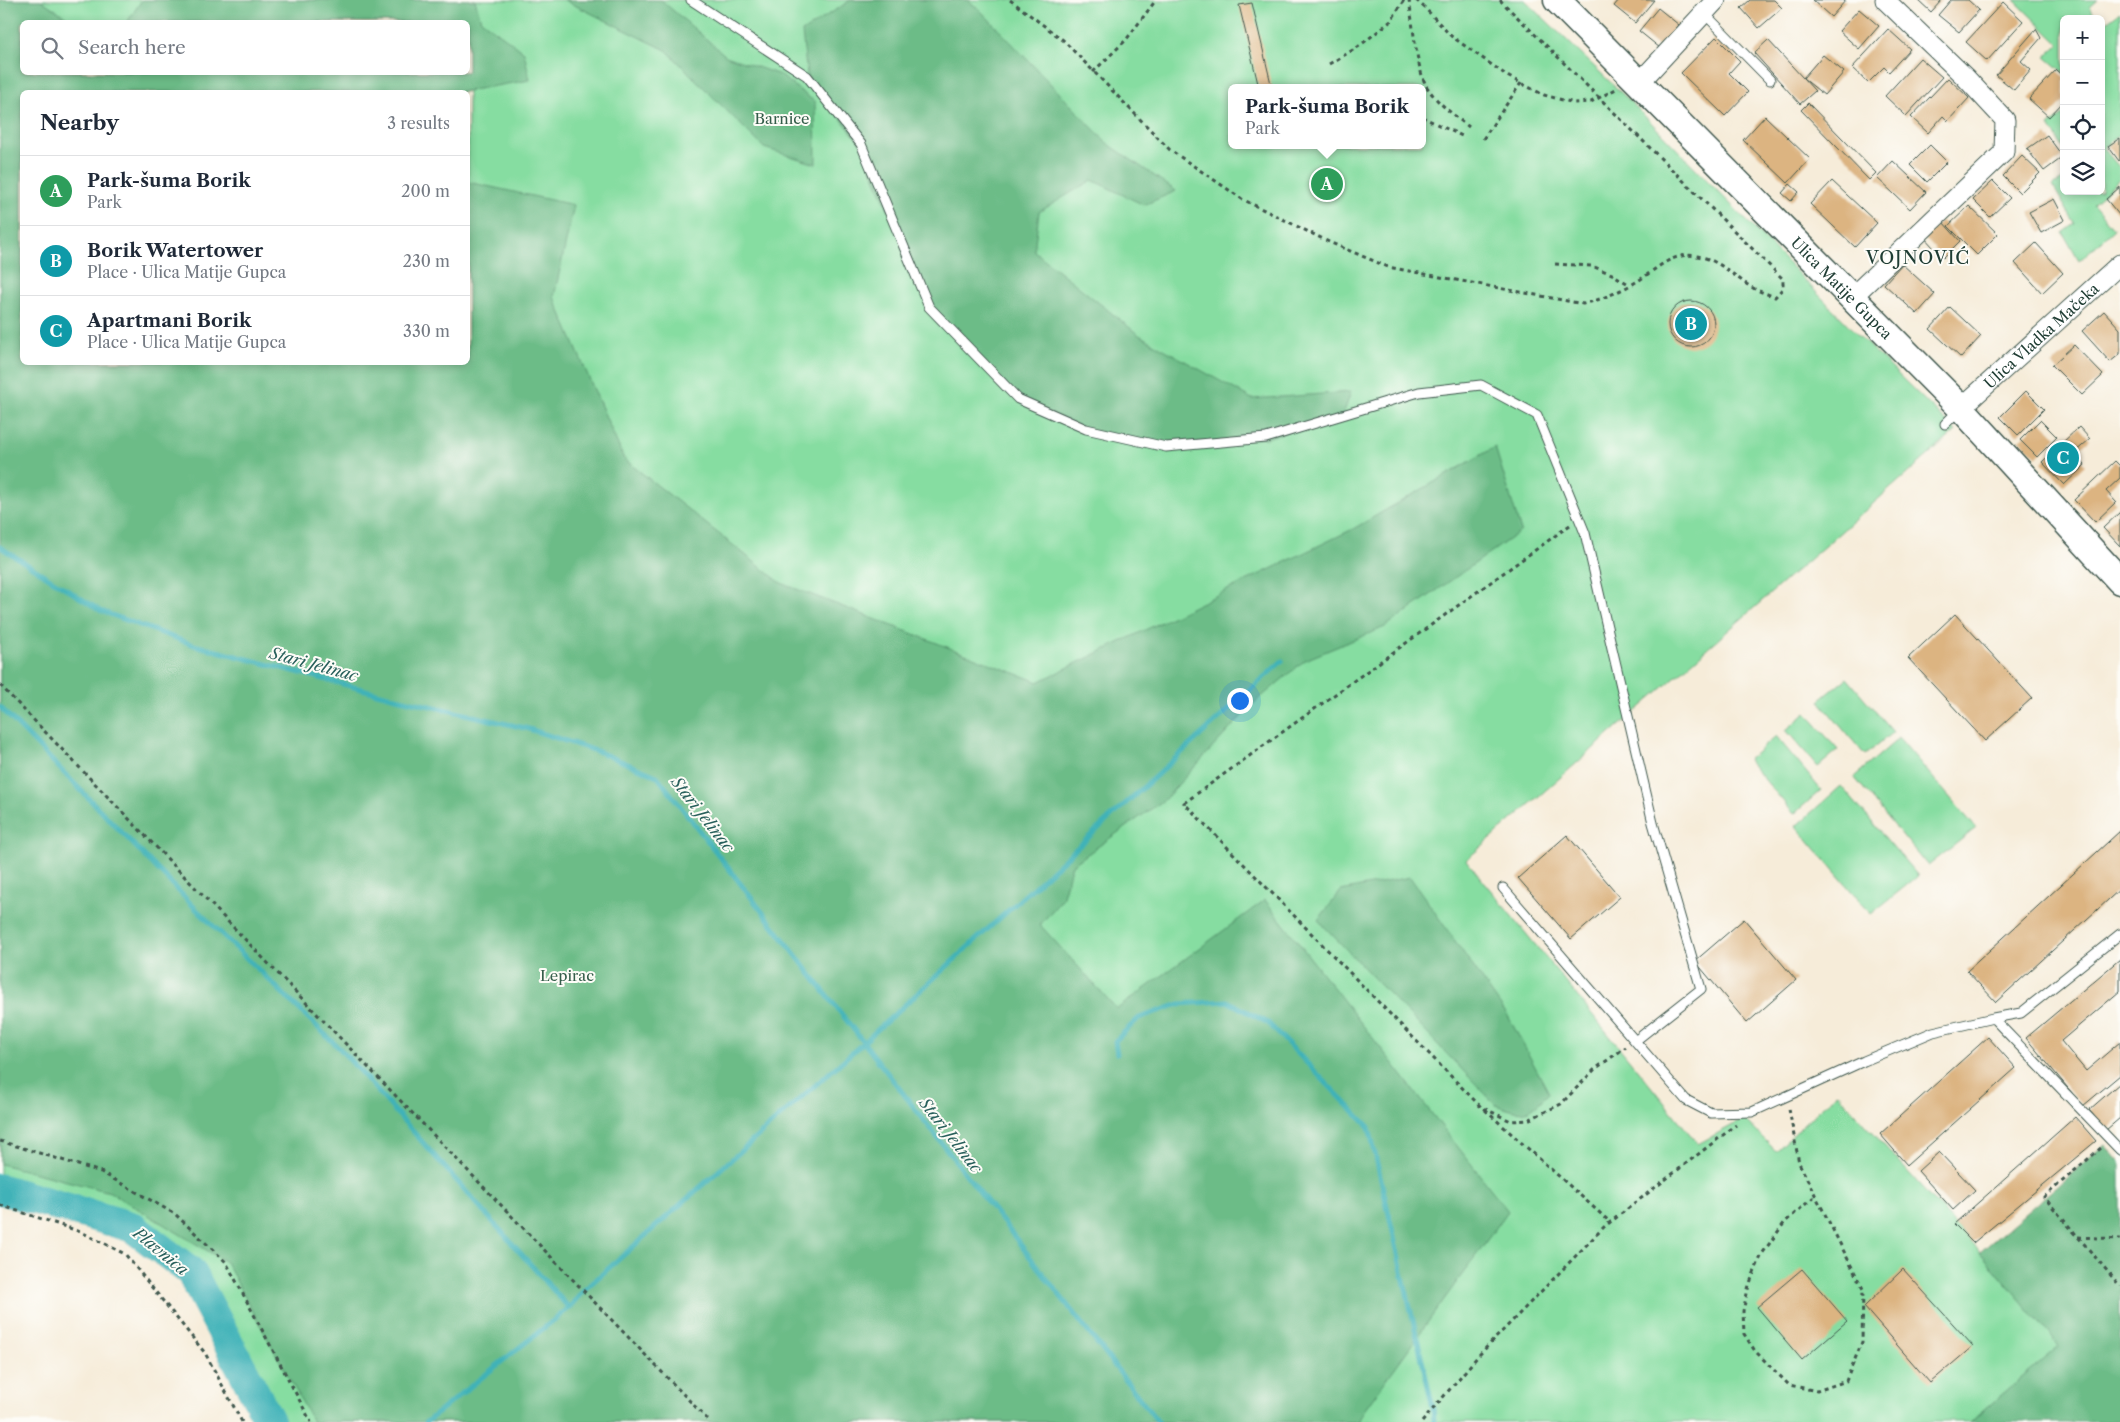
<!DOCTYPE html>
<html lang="en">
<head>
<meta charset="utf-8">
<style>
	:root { --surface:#fff; --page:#f2f2f3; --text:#1f2937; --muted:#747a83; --line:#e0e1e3; --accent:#d1495b }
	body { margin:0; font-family:"Libre Caslon Text",serif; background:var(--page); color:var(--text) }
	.controls { position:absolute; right:15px; top:15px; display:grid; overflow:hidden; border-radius:8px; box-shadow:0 2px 8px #0003 }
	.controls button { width:45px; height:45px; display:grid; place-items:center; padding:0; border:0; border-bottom:1px solid var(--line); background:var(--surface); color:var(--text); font:25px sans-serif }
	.you { position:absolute; left:1239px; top:700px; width:18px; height:18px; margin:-12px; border:4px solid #fff; border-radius:50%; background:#1a73e8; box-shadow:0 0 0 8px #1a73e833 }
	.badge { display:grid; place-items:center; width:32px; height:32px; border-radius:50%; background:var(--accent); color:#fff; font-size:16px; font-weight:700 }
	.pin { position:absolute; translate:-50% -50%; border:2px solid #fff; box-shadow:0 1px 5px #0006 }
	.popup { position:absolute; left:1228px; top:84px; width:198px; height:65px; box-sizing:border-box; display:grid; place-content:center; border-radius:8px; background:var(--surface); filter:drop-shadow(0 1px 4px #0005); font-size:16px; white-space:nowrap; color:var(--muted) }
	.popup b { font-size:19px; color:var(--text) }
	.popup::after { content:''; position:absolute; left:50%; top:100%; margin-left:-10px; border:10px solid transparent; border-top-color:var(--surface) }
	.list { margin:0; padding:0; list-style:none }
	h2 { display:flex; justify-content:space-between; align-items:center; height:65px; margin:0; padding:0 20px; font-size:21px }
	h2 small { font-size:16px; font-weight:400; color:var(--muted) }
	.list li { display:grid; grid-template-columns:32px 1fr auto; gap:15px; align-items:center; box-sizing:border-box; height:70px; padding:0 20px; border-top:1px solid var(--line) }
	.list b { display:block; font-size:19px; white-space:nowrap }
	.list p { margin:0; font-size:16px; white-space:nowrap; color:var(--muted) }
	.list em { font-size:16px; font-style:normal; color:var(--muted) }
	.icon { flex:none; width:28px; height:28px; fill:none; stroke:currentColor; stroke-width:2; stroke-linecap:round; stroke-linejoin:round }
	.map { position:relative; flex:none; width:2120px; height:1422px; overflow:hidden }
	.search { position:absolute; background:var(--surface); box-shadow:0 2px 8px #0003; left:20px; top:20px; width:450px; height:55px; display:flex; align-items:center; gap:12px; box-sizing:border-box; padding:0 18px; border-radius:8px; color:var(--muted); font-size:19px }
	.panel { position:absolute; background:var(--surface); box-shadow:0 2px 8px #0003; left:20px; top:90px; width:450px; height:275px; border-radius:8px }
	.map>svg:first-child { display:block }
</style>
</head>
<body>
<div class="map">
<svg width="2120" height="1422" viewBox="0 0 2120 1422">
	<rect width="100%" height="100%" fill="#fdfcf7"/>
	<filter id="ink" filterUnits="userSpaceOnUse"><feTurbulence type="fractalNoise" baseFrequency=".02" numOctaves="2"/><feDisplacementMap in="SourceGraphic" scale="10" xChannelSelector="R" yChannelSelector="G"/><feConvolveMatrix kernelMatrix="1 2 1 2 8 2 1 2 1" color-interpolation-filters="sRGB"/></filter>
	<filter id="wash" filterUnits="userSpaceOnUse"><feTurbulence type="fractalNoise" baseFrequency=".0096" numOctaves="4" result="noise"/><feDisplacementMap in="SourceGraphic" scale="20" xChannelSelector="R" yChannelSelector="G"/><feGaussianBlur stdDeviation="1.12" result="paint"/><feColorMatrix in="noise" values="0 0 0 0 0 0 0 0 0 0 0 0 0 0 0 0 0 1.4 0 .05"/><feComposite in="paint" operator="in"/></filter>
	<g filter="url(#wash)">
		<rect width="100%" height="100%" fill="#f6ecd9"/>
		<path fill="#86dda1" stroke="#528d6a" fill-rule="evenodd" d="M0,0h1525l107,103 225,231 99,97 -490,429 232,284 46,-25 32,32 61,-58 143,159 80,94 -90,76h-1700l-79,-150 -59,-45 -132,-38zM22,22h446v50h-446zM1232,88h190v57h-190zM22,92h446v270h-446z
			M2014,0h84l-8,7 6,12h-32v54l-19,-16 14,-13z
			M2120,12v123l-17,13 17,20v10l-27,26 21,25 -35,32 -16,-28 12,-9 -22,-38 11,-7v12h37v-165z
			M2064,114v35l-15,-23z
			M1847,678l46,54 -28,23 -46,-54z
			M1806,713l32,37 -20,17 -32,-37z
			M1776,736l45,54 -27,24 -46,-54z
			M1899,738l77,90 -48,38 -74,-89z
			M1841,786l77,90 -47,38 -75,-88z"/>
		<path fill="#6cbc87" stroke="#467c5e" d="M0,0h41l33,22h-52v50h446v-50h-341l15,-22h333l6,20 43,32 6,28 -69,12h-439v270h446v-180l106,23 -20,92 70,162 157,124 257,99 315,-153 142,-82 26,84 -136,96 -80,33 -52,44 -89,96 -92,65 -10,34 -22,26 77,84 148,-109 243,311 -145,201 -5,10h-1045l-87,-160 -116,-70 -110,-28z
			M564,0h97l65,56 54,19 35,27 1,62 -52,-16 -98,-98z
			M851,0h117l14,12 125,131 69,48 -32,14 -52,-25 -53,32 -5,39 105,84 113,64 99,-7 -8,23 -77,23 -100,9 -80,-18 -68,-30 -89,-92 -68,-163 -54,-68 -5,-44z
			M1410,877l98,139 41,77c-21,21 -24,23 -53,12l-178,-185 23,-29z
			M2105,1145l15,18v259h-150l89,-76 -79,-94z"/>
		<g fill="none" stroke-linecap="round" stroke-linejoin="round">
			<path stroke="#41b2b8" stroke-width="5" d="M0,547l101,64 93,34 202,53 133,31 70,23 58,24 501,646
				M0,707l197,203 144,140 228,258 -143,114
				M1117,1054l-2,-13 24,-23 40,-14 48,-3 41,22 101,104 64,281 1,14
				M569,1308l14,-17 281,-249 418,-381"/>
			<path stroke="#41b2b8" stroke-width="31" d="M0,1189l132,38 59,45 79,150"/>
		</g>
		<g id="blocks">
			<path fill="#dcb481" d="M1619,0h35l-19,23 -21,-17z
				M1750,0h24l8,8 -23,20 -18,-20z
				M1812,0h34l-15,17z
				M1918,0h24l-11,12z
				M1951,0h17l11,10 -20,22 -21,-17z
				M2003,2l20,19 -36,40 -21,-19z
				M1252,3l20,85h-13l-20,-83z
				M1658,8l21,17 -19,23 -21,-17z
				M1859,9l20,17 -20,23 -20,-18z
				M1888,29l22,20 -21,23 -5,-5 -16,16 -16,-15z
				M2036,29l5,9 -20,23 10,9 -17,20 -18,-15z
				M1716,37l24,24 -11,12 19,19 -23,24 -44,-43z
				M1768,40l47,51 -15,13 -46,-51z
				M1823,55l21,17 -20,23 -21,-17z
				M1920,58l22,19 -36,39 -21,-20z
				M2056,70l8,7v24l-15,16 -20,-18z
				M1948,78l21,20 -21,23 -5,-5 -15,17 -17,-16z
				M1808,103l68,70 -7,7 -68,-70z
				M1765,116l45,43 -22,24 -45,-43z
				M2047,135l16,22 -19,14 -17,-22z
				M2120,138v22l-1,1 -11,-15z
				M1930,145l17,17 -20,20 -17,-17z
				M2022,156l18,17 -20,20 -17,-17z
				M1893,161l33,31 -16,17 -33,-31z
				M1832,181l45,42 -22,24 -45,-43z
				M1993,181l17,17 -20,19 -17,-17z
				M1790,184l9,8 -8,9 -9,-8z
				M2120,187v29l-14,-17z
				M2054,199l11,21 -24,13 -12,-21z
				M1969,206l29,28 -21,21 -29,-29z
				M1942,221l18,20 -17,17 -19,-21z
				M2036,243l27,30 -21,20 -27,-30z
				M1902,264l33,30 -18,20 -33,-30z
				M1668 324a23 23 0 1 1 46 0a23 23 0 1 1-46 0Z
				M1950,307l31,29 -20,22 -31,-29z
				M2104,311l16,18v25l-10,8 -28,-31z
				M2074,345l29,30 -21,20 -30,-30z
				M2026,391l18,18 -26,26 -18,-18z
				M2040,420l17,17 -20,20 -17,-17z
				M2079,427l11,12 -16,14 11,12 -21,20 -22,-23z
				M2115,461l5,5v12l-14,13 10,11 -21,20 -21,-22z
				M2120,512v34l-17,-18z
				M1955,614l77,84 -47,43 -77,-83z
				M2120,831v58l-124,113 -29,-31z
				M1567,835l53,62 -49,42 -53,-61z
				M1744,919l52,61 -49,43 -52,-62z
				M2120,959v32l-59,50 25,30 34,-29v33l-37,31 -57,-68z
				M1988,1037l28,31 -109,97 -27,-31z
				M2120,1083v35l-14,12 -17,-20z
				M2075,1117l21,24 -123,102 -19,-19z
				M1939,1152l36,38 -22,20 -35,-39z
				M1802,1269l45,52 -45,39 -45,-53z
				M1903,1269l70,77 -43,37 -66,-76z"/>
		</g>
	</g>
	<g filter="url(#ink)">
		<use href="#blocks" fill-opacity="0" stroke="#3f574d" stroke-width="1"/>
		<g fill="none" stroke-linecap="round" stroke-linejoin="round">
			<g stroke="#3f574d" stroke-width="11">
				<path id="lane" d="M691,0l116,76 54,68 68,163 89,92 68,30 80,18 100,-9 153,-46 62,-7 56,30 48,118 68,290 48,166 -66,52
					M1704,13l66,67
					M1945,424l14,-14
					M1503,888l183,212 25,13 41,-1 112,-51 69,-29 60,-14 28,-5 99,-79
					M1993,1018l127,132"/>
			</g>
			<g stroke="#3f574d" stroke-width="21">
				<g id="street">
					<path d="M1640,82l76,-82"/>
					<path d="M1852,297l152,-145 1,-32 -40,-43 -80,-77"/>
					<path id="s1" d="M1961,408l159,-144"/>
				</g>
			</g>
			<g stroke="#3f574d" stroke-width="29">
				<g id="secondary">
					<path id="s2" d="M1557,0l404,408 159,173"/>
				</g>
			</g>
			<path stroke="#3f574d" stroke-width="3" stroke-dasharray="4 4" stroke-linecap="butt" d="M1010,0l53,40 107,110 72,49 87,43 59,25 195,37c16,-4 31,-10 46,-18 29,-15 43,-40 79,-27 18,7 29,20 45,29 7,4 15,6 22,9l8,-9v-9l-283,-279
				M1409,0c4,23 7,68 18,87 10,16 28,29 42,40
				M1416,0l9,8 26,28 58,41 35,18 30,8 17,-1 25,-13
				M1329,64l29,-17 33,-26 13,-21
				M1093,72l33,-32 30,-40
				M1422,117l40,19
				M1483,139l38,-56
				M1555,264l37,2 20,8 18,11
				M1570,525l-386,278 297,304 30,14 17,-1 33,-16 34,-35 31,-22
				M0,685l710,737
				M1789,1109l10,54 64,126 -1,53 -16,39 -29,10 -28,-6 -34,-34 -11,-17 -1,-23 6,-26 13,-31 23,-32 30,-26
				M1485,1110l125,112
				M0,1141l101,31 74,42 51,48 85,160
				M2101,1148l-57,49 76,89
				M0,1205l81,27 44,22 80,99 37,69
				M2078,1237l42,2
				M1422,1422l56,-66 126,-129 132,-102"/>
			<use href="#lane" stroke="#fff" stroke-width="9"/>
			<use href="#street" stroke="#fff" stroke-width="19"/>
			<use href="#secondary" stroke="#fff" stroke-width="26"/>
		</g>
	</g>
	<g text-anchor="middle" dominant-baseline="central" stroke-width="4" stroke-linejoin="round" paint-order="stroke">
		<g font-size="15" fill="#345d4a" stroke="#fdfcf7">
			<text x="782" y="118">Barnice</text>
			<text x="567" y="975">Lepirac</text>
		</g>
		<g font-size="15" fill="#1f3d34" stroke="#fdfcf7">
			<text stroke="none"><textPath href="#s2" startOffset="405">Ulica Matije Gupca</textPath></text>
			<text stroke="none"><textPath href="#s1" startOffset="108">Ulica Vladka Mačeka</textPath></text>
		</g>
		<g font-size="16" font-style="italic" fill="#29605c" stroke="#fdfcf7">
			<text transform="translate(314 664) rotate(15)">Stari Jelinac</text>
			<text transform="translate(703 814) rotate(52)">Stari Jelinac</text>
			<text transform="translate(951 1135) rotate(52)">Stari Jelinac</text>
			<text transform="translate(161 1251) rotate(39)">Plavnica</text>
		</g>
		<g font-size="18" letter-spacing="1" fill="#1f3d34" stroke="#fdfcf7">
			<text x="1918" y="258">VOJNOVIĆ</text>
		</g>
	</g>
</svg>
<div class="controls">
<button>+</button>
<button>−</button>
<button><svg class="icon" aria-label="locate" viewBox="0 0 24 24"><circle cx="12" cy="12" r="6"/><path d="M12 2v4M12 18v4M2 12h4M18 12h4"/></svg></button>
<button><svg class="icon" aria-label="layers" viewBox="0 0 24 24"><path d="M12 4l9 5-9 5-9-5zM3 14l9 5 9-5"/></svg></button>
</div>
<div class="you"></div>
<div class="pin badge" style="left:1327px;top:184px;background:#2e9e5b">A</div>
<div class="popup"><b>Park-šuma Borik</b>Park</div>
<div class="pin badge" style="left:1691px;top:324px;background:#0f9aa8">B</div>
<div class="pin badge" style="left:2063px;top:458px;background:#0f9aa8">C</div>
<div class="search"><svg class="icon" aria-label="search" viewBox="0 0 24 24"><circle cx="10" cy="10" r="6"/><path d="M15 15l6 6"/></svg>Search here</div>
<section class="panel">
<h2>Nearby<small>3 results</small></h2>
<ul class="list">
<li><span class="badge" style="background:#2e9e5b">A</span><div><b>Park-šuma Borik</b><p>Park</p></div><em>200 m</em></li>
<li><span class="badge" style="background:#0f9aa8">B</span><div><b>Borik Watertower</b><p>Place · Ulica Matije Gupca</p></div><em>230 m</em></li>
<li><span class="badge" style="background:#0f9aa8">C</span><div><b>Apartmani Borik</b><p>Place · Ulica Matije Gupca</p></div><em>330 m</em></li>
</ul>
</section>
</div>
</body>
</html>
